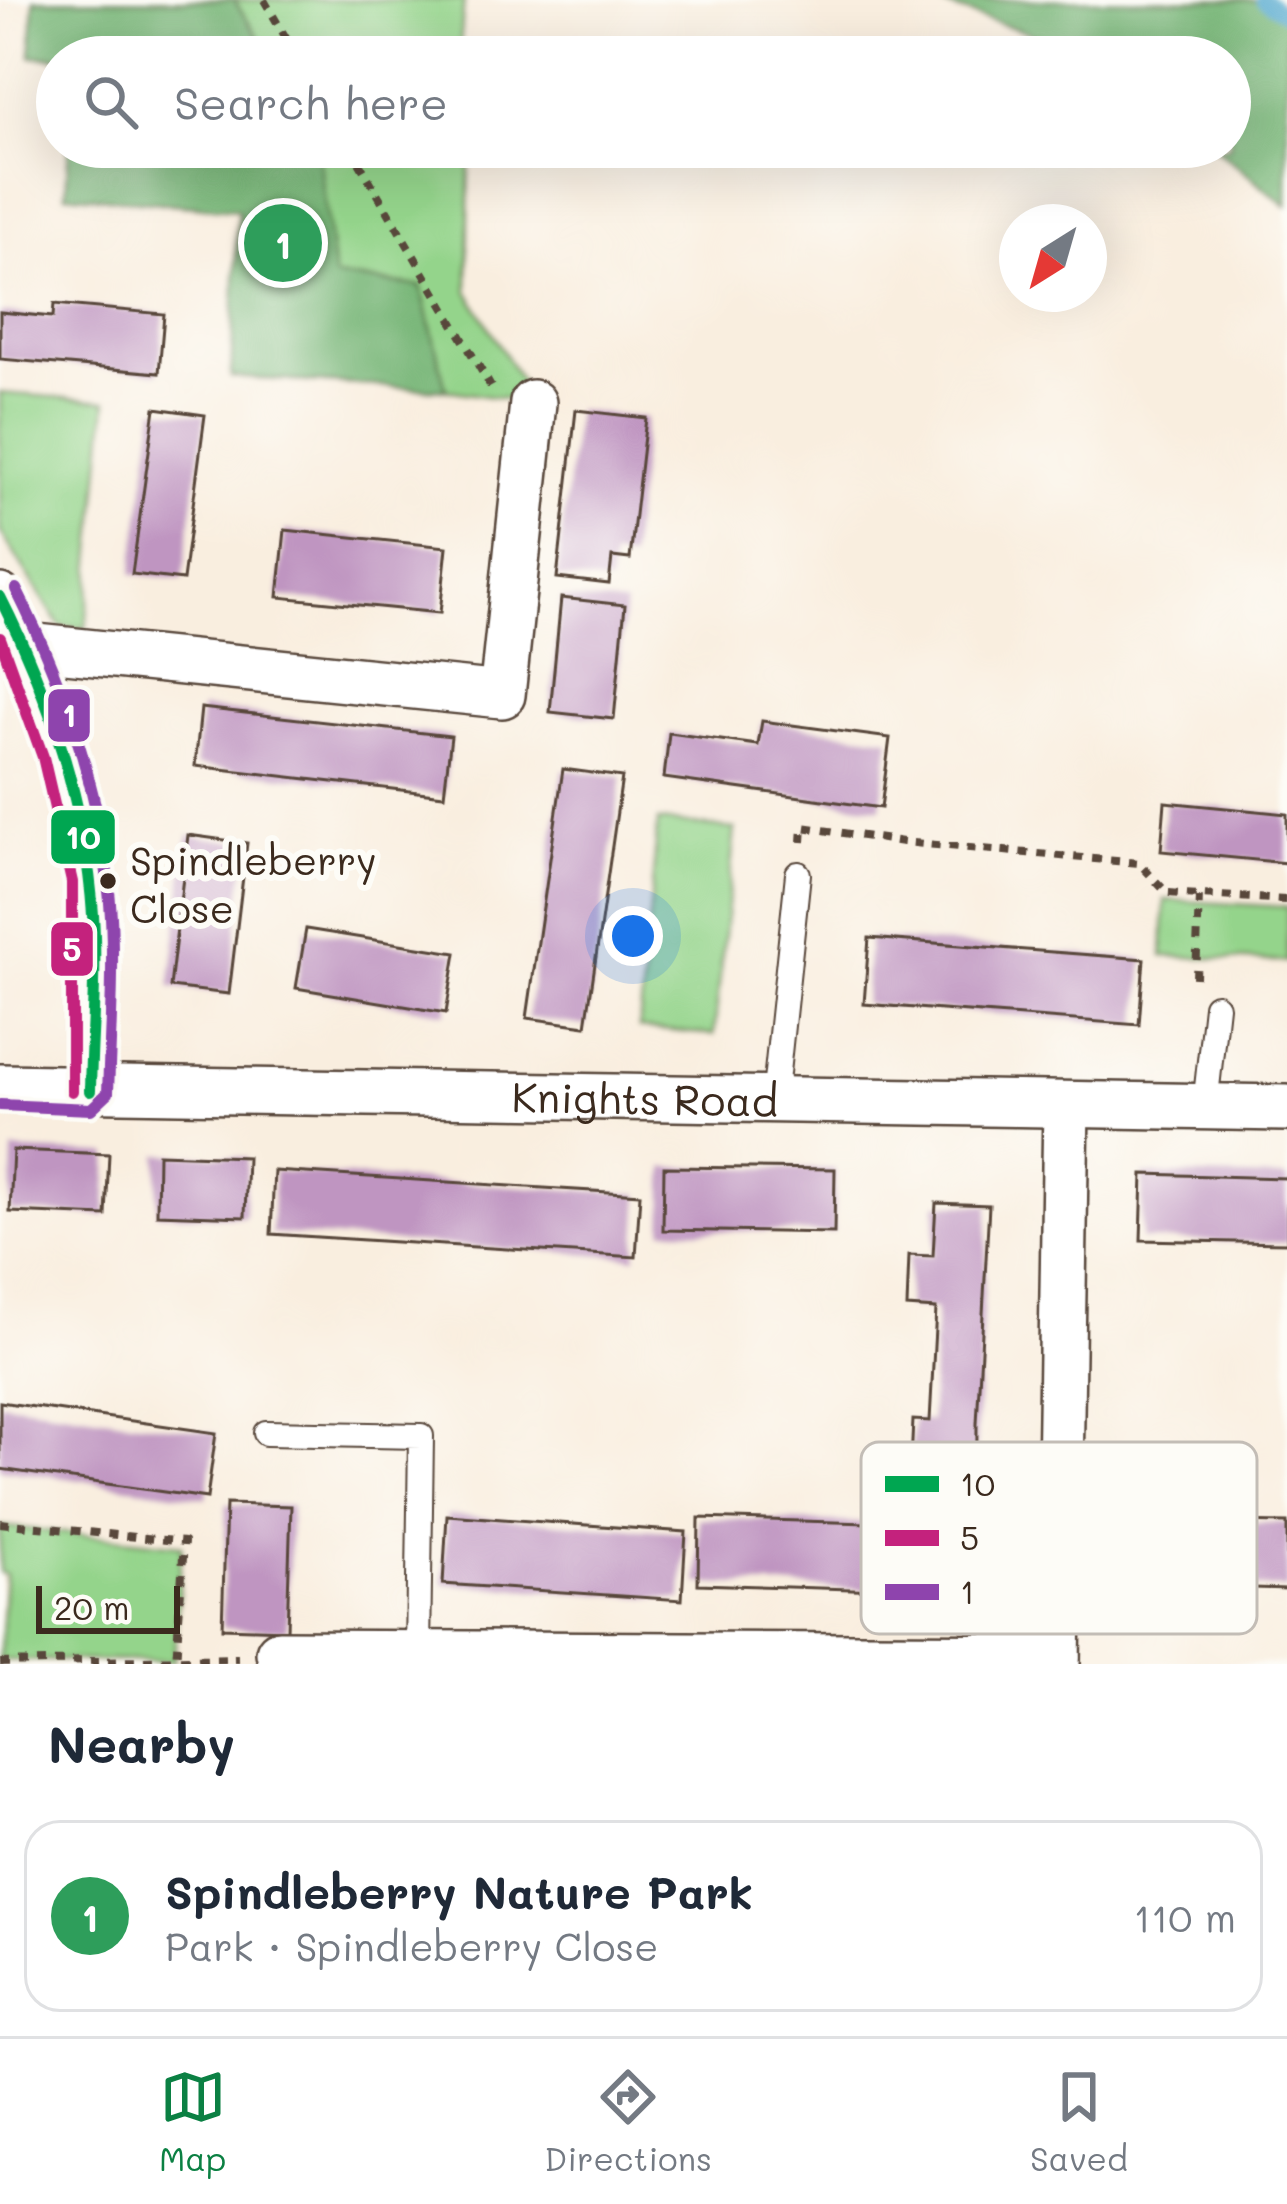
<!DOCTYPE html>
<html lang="en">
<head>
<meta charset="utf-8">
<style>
	:root { --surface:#fff; --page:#f6f6f7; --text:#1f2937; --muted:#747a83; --line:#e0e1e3; --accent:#0b8043 }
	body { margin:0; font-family:Mali,sans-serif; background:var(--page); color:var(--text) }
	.compass { position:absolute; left:999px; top:204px; width:108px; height:108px; border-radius:50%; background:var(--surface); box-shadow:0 12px 48px #0002; rotate:217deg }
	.scale { position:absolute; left:36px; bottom:30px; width:144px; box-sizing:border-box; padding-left:12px; border:6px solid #3b2a1e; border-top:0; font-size:33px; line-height:42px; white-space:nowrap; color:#3b2a1e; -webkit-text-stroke:9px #fdfcf7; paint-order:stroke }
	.you { position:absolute; left:633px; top:936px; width:42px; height:42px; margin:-30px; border:9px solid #fff; border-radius:50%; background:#1a73e8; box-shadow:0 0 0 18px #1a73e833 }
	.badge { display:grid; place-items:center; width:78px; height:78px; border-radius:50%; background:var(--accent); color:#fff; font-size:39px; font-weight:700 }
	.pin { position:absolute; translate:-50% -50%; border:6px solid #fff; box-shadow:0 3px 12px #0006 }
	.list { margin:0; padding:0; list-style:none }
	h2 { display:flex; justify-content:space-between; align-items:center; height:156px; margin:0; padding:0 48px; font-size:51px }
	h2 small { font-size:39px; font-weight:400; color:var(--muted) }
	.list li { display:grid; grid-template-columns:78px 1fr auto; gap:36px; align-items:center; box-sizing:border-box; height:192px; margin:0 24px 24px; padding:0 24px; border:3px solid var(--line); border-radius:36px }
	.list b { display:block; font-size:45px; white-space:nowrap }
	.list p { margin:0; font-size:39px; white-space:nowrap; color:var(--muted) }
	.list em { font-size:39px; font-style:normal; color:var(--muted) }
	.icon { flex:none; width:66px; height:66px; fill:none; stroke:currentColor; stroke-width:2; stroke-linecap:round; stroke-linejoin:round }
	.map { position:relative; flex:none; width:1287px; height:1664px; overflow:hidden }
	.search { position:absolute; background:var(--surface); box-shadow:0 12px 48px #0002; left:36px; right:36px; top:36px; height:132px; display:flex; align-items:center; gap:30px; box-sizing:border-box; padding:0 42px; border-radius:66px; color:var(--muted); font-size:45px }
	.sheet { height:372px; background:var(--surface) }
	nav { display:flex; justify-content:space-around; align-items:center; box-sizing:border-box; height:168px; border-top:3px solid var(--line); background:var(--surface); font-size:33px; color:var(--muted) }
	nav a { display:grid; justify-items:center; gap:6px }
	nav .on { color:var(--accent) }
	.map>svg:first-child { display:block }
</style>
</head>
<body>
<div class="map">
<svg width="1287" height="1664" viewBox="0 0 1287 1664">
	<rect width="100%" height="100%" fill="#fdfcf7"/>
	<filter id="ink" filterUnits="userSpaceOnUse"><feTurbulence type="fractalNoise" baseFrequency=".00833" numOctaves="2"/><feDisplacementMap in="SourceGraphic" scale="24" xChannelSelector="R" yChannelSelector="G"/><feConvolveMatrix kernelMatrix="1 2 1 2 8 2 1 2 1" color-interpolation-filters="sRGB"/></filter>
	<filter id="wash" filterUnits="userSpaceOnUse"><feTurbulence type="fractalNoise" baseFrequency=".004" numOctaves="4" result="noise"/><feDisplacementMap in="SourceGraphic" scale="48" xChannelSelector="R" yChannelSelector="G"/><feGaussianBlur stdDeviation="2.7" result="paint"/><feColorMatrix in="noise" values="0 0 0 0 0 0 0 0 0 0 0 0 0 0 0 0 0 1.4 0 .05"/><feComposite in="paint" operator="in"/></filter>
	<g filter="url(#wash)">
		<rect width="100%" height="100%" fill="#f9eedf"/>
		<path fill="#94d48b" stroke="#687f54" stroke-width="3" d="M34,0h430l-5,57 -402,1 -26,-2z
			M69,147h401l-2,144 65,112 -87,-13 -215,-13 7,-167 -172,-16z
			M0,393l107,8 -21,227 -26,-2 -60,-95z
			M658,821l77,8 -21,206 -75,-7z
			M1165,900l122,7v55l-124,-6z
			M0,1526l182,19 -8,116 -174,-1 5,-86 -5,-1z"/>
		<path fill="#77b677" stroke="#59704a" stroke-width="3" d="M34,0h200l37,57 -240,-1z
			M926,0h337l24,15v191l-73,-59h16v-90h-126z
			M69,147h249l16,130 87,9 25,104 -215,-13 7,-167 -172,-16z"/>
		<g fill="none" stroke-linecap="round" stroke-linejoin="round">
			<path stroke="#51a7ce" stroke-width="15" d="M1263,0l24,15"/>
		</g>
		<g id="blocks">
			<path fill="#bf95c1" d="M54,304l110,10 -5,59 -159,-14v-47l53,5z
				M155,408l50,7 -22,165 -51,-6z
				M576,410l70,8 -16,141 -18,-2 -3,27 -52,-6z
				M285,530l162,17 -7,66 -162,-16z
				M561,598l64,7 -11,114 -64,-7z
				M201,708l250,28 -7,59 -249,-29z
				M762,721l128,17 -9,70 -217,-30 5,-45 89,12z
				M563,769l59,8 -36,249 -59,-8z
				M1165,802l122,12v49l-126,-12z
				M188,835l59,8 -18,151 -59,-7z
				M306,929l150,24 -10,60 -150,-25z
				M869,938l275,21 -5,66 -275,-21z
				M13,1150l96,4 -3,62 -96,-4z
				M158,1154l89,3 -2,60 -88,-3z
				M664,1167l171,2 -1,64 -171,-3z
				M274,1171l366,23 -4,63 -365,-23z
				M1143,1174l144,4v65l-146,-3z
				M936,1203l53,2 -12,218 -1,170 -278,-9 1,-66 237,7 2,-61 -27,-1 2,-43 17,1 6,-112 -29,-2 2,-52 24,1z
				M0,1402l216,31 -9,65 -207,-29z
				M226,1504l65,2 -4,124 -65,-2z
				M447,1515l239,17 -4,68 -239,-16z
				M1128,1520l159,3v66l-160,-5z"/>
		</g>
	</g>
	<g filter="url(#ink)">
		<use href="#blocks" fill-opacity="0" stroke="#58473b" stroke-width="3"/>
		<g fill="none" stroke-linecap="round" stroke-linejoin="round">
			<g stroke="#58473b" stroke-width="28">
				<path id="lane" d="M774,1101l24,-227
					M1205,1106l11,-100
					M266,1433l155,3 -3,217"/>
			</g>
			<g stroke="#58473b" stroke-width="50">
				<g id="street">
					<path d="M0,597c42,76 89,231 93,318 3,58 -2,118 -3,176"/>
					<path d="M27,646l475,49 31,-292"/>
					<path id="s1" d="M0,1087l1287,21"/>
					<path d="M279,1653l778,4"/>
					<path d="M1057,1664l9,-559"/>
				</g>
			</g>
			<path stroke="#58473b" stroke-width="8" stroke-dasharray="9 9" stroke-linecap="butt" d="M264,0l33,57
				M350,147l141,240
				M802,842l1,-15 100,15 236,21 28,30 120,7
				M1196,978l3,-83
				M0,1523l184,19 -8,121
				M0,1663l238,-5"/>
			<use href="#lane" stroke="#fff" stroke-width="24"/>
			<use href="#street" stroke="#fff" stroke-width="45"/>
			<g stroke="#fdfcf7" stroke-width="21">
				<path id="bus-1" d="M0,597c49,97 86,209 93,318 4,59 -2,118 -3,176"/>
			</g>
			<g stroke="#fdfcf7" stroke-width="21">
				<path id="bus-2" d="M0,638l43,119 29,125v209"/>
			</g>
			<g stroke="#fdfcf7" stroke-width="21">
				<path id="bus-3" d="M0,1105l91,4 17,-16c2,-58 6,-118 3,-176 -6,-113 -45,-228 -95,-328"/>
			</g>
			<use href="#bus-1" stroke="#00a651" stroke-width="12"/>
			<use href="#bus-2" stroke="#c4227d" stroke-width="12"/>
			<use href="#bus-3" stroke="#8e44ad" stroke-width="12"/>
		</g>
	</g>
	<circle fill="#3b2a1e" stroke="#fdfcf7" stroke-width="4.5" cx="108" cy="881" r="10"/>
	<g text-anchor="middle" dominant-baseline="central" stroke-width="12" stroke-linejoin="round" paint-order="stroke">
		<g font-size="39" fill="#3b2a1e" stroke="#fdfcf7" text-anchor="start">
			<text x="130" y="859">Spindleberry<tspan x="130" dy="48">Close</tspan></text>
		</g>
		<g font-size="42" fill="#3b2a1e" stroke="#fdfcf7">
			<text stroke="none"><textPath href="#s1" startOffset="645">Knights Road</textPath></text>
		</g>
	</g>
	<rect x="861" y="1442" width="396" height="192" rx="18" fill="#fdfcf7" stroke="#c3bdb6" stroke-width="3"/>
	<rect x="885" y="1476" width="54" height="16" fill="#00a651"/>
	<rect x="885" y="1530" width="54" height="16" fill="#c4227d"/>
	<rect x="885" y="1584" width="54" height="16" fill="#8e44ad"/>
	<g font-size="33" fill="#3b2a1e">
		<text x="960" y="1496">10</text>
		<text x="960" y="1550">5</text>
		<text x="960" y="1604">1</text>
	</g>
	<g stroke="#fdfcf7" stroke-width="4.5">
		<rect x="46" y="687" width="46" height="57" rx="12" fill="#8e44ad"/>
		<rect x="49" y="808" width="68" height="58" rx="12" fill="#00a651"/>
		<rect x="49" y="920" width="46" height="58" rx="12" fill="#c4227d"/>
	</g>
	<g font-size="33" text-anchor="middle" font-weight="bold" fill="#fff">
		<text x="69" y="727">1</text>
		<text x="83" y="849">10</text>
		<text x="72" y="961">5</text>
	</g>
</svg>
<svg class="compass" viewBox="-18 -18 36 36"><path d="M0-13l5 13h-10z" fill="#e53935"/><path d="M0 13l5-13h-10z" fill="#747a83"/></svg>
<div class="scale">20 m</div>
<div class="you"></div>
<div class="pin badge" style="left:283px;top:243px;background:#2e9e5b">1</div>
<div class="search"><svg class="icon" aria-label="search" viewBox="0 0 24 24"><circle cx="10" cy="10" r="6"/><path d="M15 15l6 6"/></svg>Search here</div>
</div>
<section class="sheet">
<h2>Nearby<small></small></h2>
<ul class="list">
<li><span class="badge" style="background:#2e9e5b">1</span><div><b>Spindleberry Nature Park</b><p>Park · Spindleberry Close</p></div><em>110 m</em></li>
</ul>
</section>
<nav>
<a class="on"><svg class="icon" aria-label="map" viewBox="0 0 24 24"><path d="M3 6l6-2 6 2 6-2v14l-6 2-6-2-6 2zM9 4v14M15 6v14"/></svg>Map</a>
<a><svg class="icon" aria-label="directions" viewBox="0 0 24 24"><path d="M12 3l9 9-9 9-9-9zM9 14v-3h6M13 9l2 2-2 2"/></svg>Directions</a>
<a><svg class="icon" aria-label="saved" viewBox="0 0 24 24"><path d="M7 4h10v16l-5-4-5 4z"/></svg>Saved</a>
</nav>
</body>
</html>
